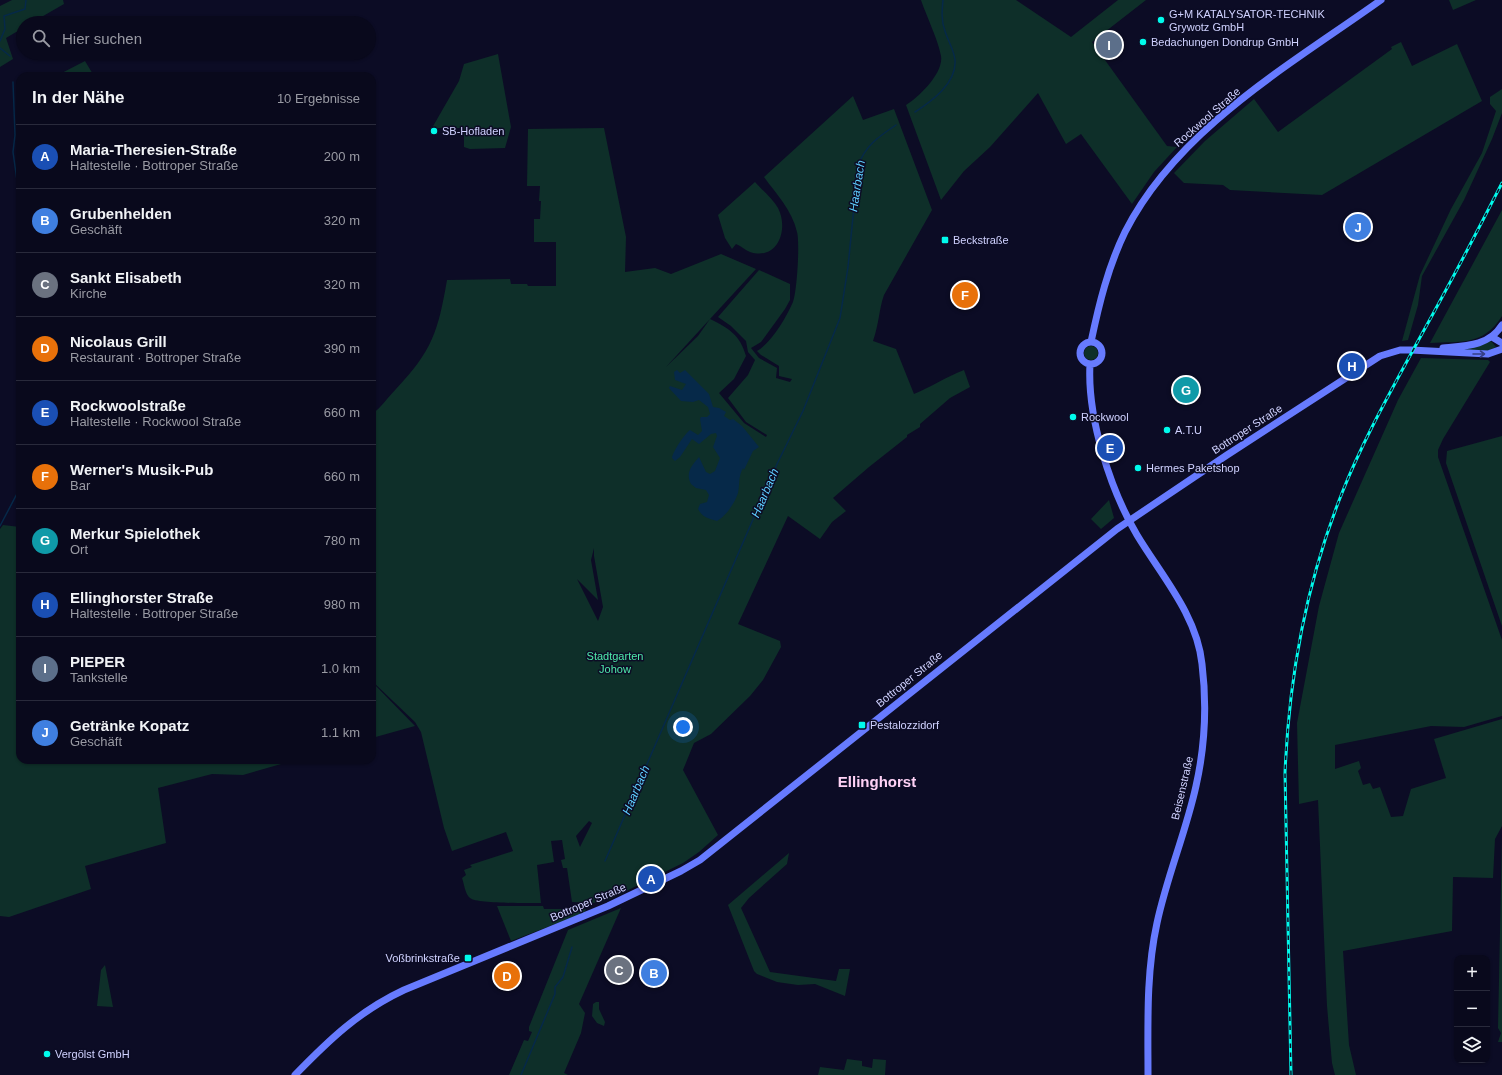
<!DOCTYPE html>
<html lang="de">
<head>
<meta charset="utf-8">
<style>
	:root { --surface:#09091c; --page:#171729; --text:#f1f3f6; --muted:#999aa3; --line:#292a3b; --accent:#0b8043 }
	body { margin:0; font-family:Arial,sans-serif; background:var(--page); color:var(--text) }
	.controls { position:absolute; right:12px; bottom:12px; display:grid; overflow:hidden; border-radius:8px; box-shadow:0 1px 3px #0004 }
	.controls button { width:36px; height:36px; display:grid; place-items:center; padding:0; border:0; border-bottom:1px solid var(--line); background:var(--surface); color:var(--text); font:20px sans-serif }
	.you { position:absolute; left:683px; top:727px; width:14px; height:14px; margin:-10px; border:3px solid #fff; border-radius:50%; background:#1a73e8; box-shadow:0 0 0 6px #1a73e833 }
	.badge { display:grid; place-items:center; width:26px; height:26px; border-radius:50%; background:var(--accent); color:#fff; font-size:13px; font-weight:700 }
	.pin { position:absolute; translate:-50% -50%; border:2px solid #fff; box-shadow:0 1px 4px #0006 }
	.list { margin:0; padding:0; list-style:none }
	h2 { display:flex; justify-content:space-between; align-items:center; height:52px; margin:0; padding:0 16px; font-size:17px }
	h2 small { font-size:13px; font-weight:400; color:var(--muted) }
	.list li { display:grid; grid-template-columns:26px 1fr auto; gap:12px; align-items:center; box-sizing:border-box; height:64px; padding:0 16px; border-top:1px solid var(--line) }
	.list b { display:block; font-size:15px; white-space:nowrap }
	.list p { margin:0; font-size:13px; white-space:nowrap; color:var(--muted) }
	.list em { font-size:13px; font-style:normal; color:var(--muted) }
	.icon { flex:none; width:22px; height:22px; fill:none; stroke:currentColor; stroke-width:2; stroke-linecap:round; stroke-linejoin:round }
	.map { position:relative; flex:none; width:1502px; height:1075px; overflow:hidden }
	.search { position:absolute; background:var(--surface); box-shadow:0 1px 3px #0004; left:16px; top:16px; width:360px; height:44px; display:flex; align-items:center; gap:10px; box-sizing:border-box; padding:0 14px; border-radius:22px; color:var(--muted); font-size:15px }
	.panel { position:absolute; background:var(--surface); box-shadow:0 1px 3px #0004; left:16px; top:72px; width:360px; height:692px; border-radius:12px }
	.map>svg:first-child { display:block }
</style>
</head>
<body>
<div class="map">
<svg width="1502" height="1075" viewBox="0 0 1502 1075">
	<rect width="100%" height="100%" fill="#0c0c25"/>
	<path fill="#0e2f29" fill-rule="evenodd" d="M12,0h51l1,4 -33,19h-8v5l-17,10 7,21 -13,8v-61z
		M921,0h95l55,37 47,-37h28l-54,42 75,104 10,1 -23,25 -22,32 -51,-70 -15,10 -28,-51 -48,54 -26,24 -23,29 -35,-95c12,-7 38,-32 35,-49 -2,-14 -15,-41 -20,-56z
		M1449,0h27l-23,10z
		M1401,42l11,24 45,-22 25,57 -160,94 -92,-5 -7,-5 -39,-2 -10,-10 31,-32 49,-42 24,33 114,-83 -1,-2z
		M498,54l13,73 -6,21 -35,1 -6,-2v-19h-32l27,-47 5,-17z
		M85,61l9,15h-38z
		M1502,89v24l-10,26 -28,61 -42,76 -4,29 -10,35 -6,1 18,-66 31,-66 31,-56 14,-42 -6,-7v-7z
		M853,96l10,24 31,-11 38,101 -48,85c-5,14 -5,29 -11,46l23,8 18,45c17,-7 32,-17 50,-24l6,17 -20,11 -30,26v3l-13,8v2l-38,30 -36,31 13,13 -14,11 -12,17 -32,-23 -50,108 42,17 1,6 -18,33 -13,16 -39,38 -17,9 -11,27 35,65 -19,17 -16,11 -73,36 -17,4 -21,-1 -5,-34h-4l-2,-8 4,-1 -3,-19 -11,1 3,21 -17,3 4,38c-12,0 -64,1 -71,-5 -5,-4 -6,-15 -8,-20l4,-3 -2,-5 8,-3 -2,-2 43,-14 -7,-19 -54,19 -8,-23 -23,-96 -6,-10 -43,-41v-267c9,-6 16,-17 24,-25 36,-38 42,-57 51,-109l63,-1 1,5h16l1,2h28v-44h-22v-23h6l1,-18h-2l1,-15h-13l1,-57 76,-1 22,109 -1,35 30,-4 16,6 50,-20 35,15 -46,50c20,10 30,16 36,37l-12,23 -15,14 25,30 22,14 1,-2 -21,-13 -18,-24 20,-23 7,-15 -7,-8 -2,-11 -15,-15 -13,-9 41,-47 31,14v16l-5,9 -24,33 -10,6 8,10 18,10 -1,10 14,4 2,-3 -13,-3v-10l-18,-11 -4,-4c15,-9 29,-33 36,-49 4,-10 7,-60 4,-70 -5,-22 -20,-37 -33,-55zM710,319l-12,17 -32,31zM594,548v8l9,51 -5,14 -21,-42 21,21 -7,-40zM589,821l3,2 -12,24 -4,-11z
		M755,182c7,8 18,17 23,26 11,21 0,53 -28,44 -5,-2 -9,-6 -14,-8l-4,5 -7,-11 -7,-23z
		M1502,210v106c-19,30 -40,25 -72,27z
		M1491,341l5,6 -10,5 -47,-3z
		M1084 353a7 7 0 1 1 14 0a7 7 0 1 1-14 0Z
		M1421,358l67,2 2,2 -47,77 -5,11v7l64,183v76l-38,11 -33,-1 -96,19v24l24,-8 2,7 -3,3 5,14 7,-2 3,6 7,-2 11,30 12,-1 8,-27 35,-11 -12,-39 68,-20v107l-7,13 -2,39 -40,-1 -1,54 -109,20 6,94 7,30h-21l-3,-12 -5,-57 -9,-206 -19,4 -2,-81 22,-117 20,-73 59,-133z
		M1502,436v190l-56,-163 1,-12z
		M1109,500l5,18 -13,11 -10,-10z
		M3,525l17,2v233h275l-52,15 -31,-1 -54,14 8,55 -81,23 6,23 -82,28 -9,-1v-387z
		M372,684l3,1 40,41 -43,12z
		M1502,835v207h-4l3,-9 -3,-5z
		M789,853l-2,11 -38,34 -8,10 29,64 66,9 3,-12h11l-5,27 -30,-12 -17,1 -21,-3 -20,-8 -3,-3 -26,-66z
		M497,906h46l1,3h42l-2,4 -73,28z
		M621,908l-42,96 6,9 -4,20 -17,40 4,2h-59l15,-35 4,1 4,-9 -3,-1v-4l39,-97z
		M105,965l8,42 -16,-1 4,-36z
		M596,1002h3v7l6,13 -1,4 -7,-3 -5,-7 1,-12z
		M847,1059l15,2v5l10,2 1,-9 13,1 -1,15h-67l2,-8 24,3z"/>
	<path fill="#062949" d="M677,370l3,3 5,-3 24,24 4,13 6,1 7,4 -2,4 6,4 3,-1 9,7 17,21 -6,4 -9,19 -1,-2c-5,9 -3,16 -5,25 -3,10 -13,24 -21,28 -9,-3 -14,-3 -19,-12l2,-5 7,-2 2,-7 -3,-5 -10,-2 -5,-4c-6,-11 1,-19 8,-27l7,15 4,2 5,-3 5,-13 -7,-11 4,-11 -1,-3 -5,1 -12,10 -7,-5 -12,18 -5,4 -3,-3c1,-7 12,-23 18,-28l8,5 4,-4 -2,-12 1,-2h6l3,-3 -2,-7 -9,-7 -6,2 -12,-1 -12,-13 1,-2 12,4 4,-6 -11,-4 -1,-8z"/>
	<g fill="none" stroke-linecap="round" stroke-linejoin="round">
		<path stroke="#062949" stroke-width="1.5" d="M0,41l5,-12 -1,-13 21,-7 1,-9
			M0,48l10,8
			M13,82l2,53 -2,17 7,50
			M915,112c17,-11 42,-29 40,-52 -1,-10 -7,-19 -10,-29 -4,-10 -3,-21 -2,-31
			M0,526l20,-38
			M605,861l172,-397 26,-53 37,-93 8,-51 10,-101c7,-20 20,-29 38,-41
			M521,1075l34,-81v-7l8,-10 9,-30"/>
		<path stroke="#677bff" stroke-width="7" d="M1492,337l10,6
			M1091,342c8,-38 17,-75 34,-110 52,-103 165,-167 256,-232
			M1080 353a11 11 0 1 1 22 0a11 11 0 1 1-22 0Z
			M1443,348c23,-2 46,-2 59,-23
			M1090,364c-3,53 20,125 47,171 24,40 60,80 65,129 5,41 3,82 -6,122 -10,46 -29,90 -39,137 -11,50 -9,101 -9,152
			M295,1075c34,-35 64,-64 109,-85l204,-84 73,-35 19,-11 417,-331 110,-74 153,-99 20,-6h11l77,4 14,-5"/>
		<g stroke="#00fbec" stroke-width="3">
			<path id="rail" d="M1291,1075l-6,-302c4,-97 21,-190 57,-280 21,-53 49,-102 76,-152 29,-52 57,-105 84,-158"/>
		</g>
		<use href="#rail" stroke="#0c0c25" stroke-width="1.5" stroke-dasharray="4.5" stroke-linecap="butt"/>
	</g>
	<defs><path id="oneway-shaft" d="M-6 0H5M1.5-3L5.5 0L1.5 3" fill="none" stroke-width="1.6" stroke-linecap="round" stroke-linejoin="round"/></defs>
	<use stroke="#353e87" href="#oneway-shaft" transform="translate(1479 354)"/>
	<g fill="#00fbec" stroke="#0c0c25" stroke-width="1.5">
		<circle cx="1161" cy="20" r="4"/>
		<circle cx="1143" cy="42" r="4"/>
		<circle cx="434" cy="131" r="4"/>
		<rect x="941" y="236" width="8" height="8" rx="2"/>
		<circle cx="1073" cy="417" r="4"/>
		<circle cx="1167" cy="430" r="4"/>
		<circle cx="1138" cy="468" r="4"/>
		<rect x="858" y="721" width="8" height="8" rx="2"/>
		<rect x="464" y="954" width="8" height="8" rx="2"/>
		<circle cx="47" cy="1054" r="4"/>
	</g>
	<g text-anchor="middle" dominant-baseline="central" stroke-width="3" stroke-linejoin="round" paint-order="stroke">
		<g font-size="11" fill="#d0d2ff" stroke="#0c0c25" text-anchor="start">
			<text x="1169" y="14">G+M KATALYSATOR-TECHNIK<tspan x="1169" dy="13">Grywotz GmbH</tspan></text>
			<text x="1151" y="42">Bedachungen Dondrup GmbH</text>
			<text x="442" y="131">SB-Hofladen</text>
			<text x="953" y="240">Beckstraße</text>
			<text x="1081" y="417">Rockwool</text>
			<text x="1175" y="430">A.T.U</text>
			<text x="1146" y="468">Hermes Paketshop</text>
			<text x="870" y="725">Pestalozzidorf</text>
			<text x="460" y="958" text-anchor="end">Voßbrinkstraße</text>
			<text x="55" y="1054">Vergölst GmbH</text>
		</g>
		<g font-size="11" fill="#d0d2ff" stroke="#0c0c25">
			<text transform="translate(1207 117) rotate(-41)">Rockwool Straße</text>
			<text transform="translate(1247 429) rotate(-33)">Bottroper Straße</text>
			<text transform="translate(909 679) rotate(-39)">Bottroper Straße</text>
			<text transform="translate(1182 788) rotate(-77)">Beisenstraße</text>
			<text transform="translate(588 902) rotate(-23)">Bottroper Straße</text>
		</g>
		<g font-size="11" fill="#4febab" stroke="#0c0c25">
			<text x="615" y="656">Stadtgarten<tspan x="615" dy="13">Johow</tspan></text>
		</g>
		<g font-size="12" font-style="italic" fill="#5eceff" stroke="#0c0c25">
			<text transform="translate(857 186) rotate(-81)">Haarbach</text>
			<text transform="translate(765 493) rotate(-67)">Haarbach</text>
			<text transform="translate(636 790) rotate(-67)">Haarbach</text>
		</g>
		<g font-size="15" font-weight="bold" fill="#ffd2f6" stroke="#0c0c25">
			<text x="877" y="781">Ellinghorst</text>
		</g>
	</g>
</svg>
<div class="controls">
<button>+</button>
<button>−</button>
<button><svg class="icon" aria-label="layers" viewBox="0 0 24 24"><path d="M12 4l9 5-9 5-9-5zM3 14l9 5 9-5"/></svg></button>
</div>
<div class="you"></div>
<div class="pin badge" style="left:651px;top:879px;background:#1a4fb4">A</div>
<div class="pin badge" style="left:654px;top:973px;background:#3f7fe0">B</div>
<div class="pin badge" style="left:619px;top:970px;background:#6b7280">C</div>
<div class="pin badge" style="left:507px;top:976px;background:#e8710a">D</div>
<div class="pin badge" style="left:1110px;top:448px;background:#1a4fb4">E</div>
<div class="pin badge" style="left:965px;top:295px;background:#e8710a">F</div>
<div class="pin badge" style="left:1186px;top:390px;background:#0f9aa8">G</div>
<div class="pin badge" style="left:1352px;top:366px;background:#1a4fb4">H</div>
<div class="pin badge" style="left:1109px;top:45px;background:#5c6f8a">I</div>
<div class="pin badge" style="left:1358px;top:227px;background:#3f7fe0">J</div>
<div class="search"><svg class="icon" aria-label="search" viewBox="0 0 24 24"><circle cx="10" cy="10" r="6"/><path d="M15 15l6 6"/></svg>Hier suchen</div>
<section class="panel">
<h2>In der Nähe<small>10 Ergebnisse</small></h2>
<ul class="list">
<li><span class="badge" style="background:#1a4fb4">A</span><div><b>Maria-Theresien-Straße</b><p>Haltestelle · Bottroper Straße</p></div><em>200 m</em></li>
<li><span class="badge" style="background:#3f7fe0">B</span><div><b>Grubenhelden</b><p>Geschäft</p></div><em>320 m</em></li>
<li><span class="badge" style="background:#6b7280">C</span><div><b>Sankt Elisabeth</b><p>Kirche</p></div><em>320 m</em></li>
<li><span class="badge" style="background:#e8710a">D</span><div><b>Nicolaus Grill</b><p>Restaurant · Bottroper Straße</p></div><em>390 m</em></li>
<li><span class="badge" style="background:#1a4fb4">E</span><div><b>Rockwoolstraße</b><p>Haltestelle · Rockwool Straße</p></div><em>660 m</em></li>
<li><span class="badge" style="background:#e8710a">F</span><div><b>Werner's Musik-Pub</b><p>Bar</p></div><em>660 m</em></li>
<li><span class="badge" style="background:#0f9aa8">G</span><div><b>Merkur Spielothek</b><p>Ort</p></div><em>780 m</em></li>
<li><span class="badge" style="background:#1a4fb4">H</span><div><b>Ellinghorster Straße</b><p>Haltestelle · Bottroper Straße</p></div><em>980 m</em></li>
<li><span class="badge" style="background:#5c6f8a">I</span><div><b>PIEPER</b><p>Tankstelle</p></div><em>1.0 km</em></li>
<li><span class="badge" style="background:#3f7fe0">J</span><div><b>Getränke Kopatz</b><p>Geschäft</p></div><em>1.1 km</em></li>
</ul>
</section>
</div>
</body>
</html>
